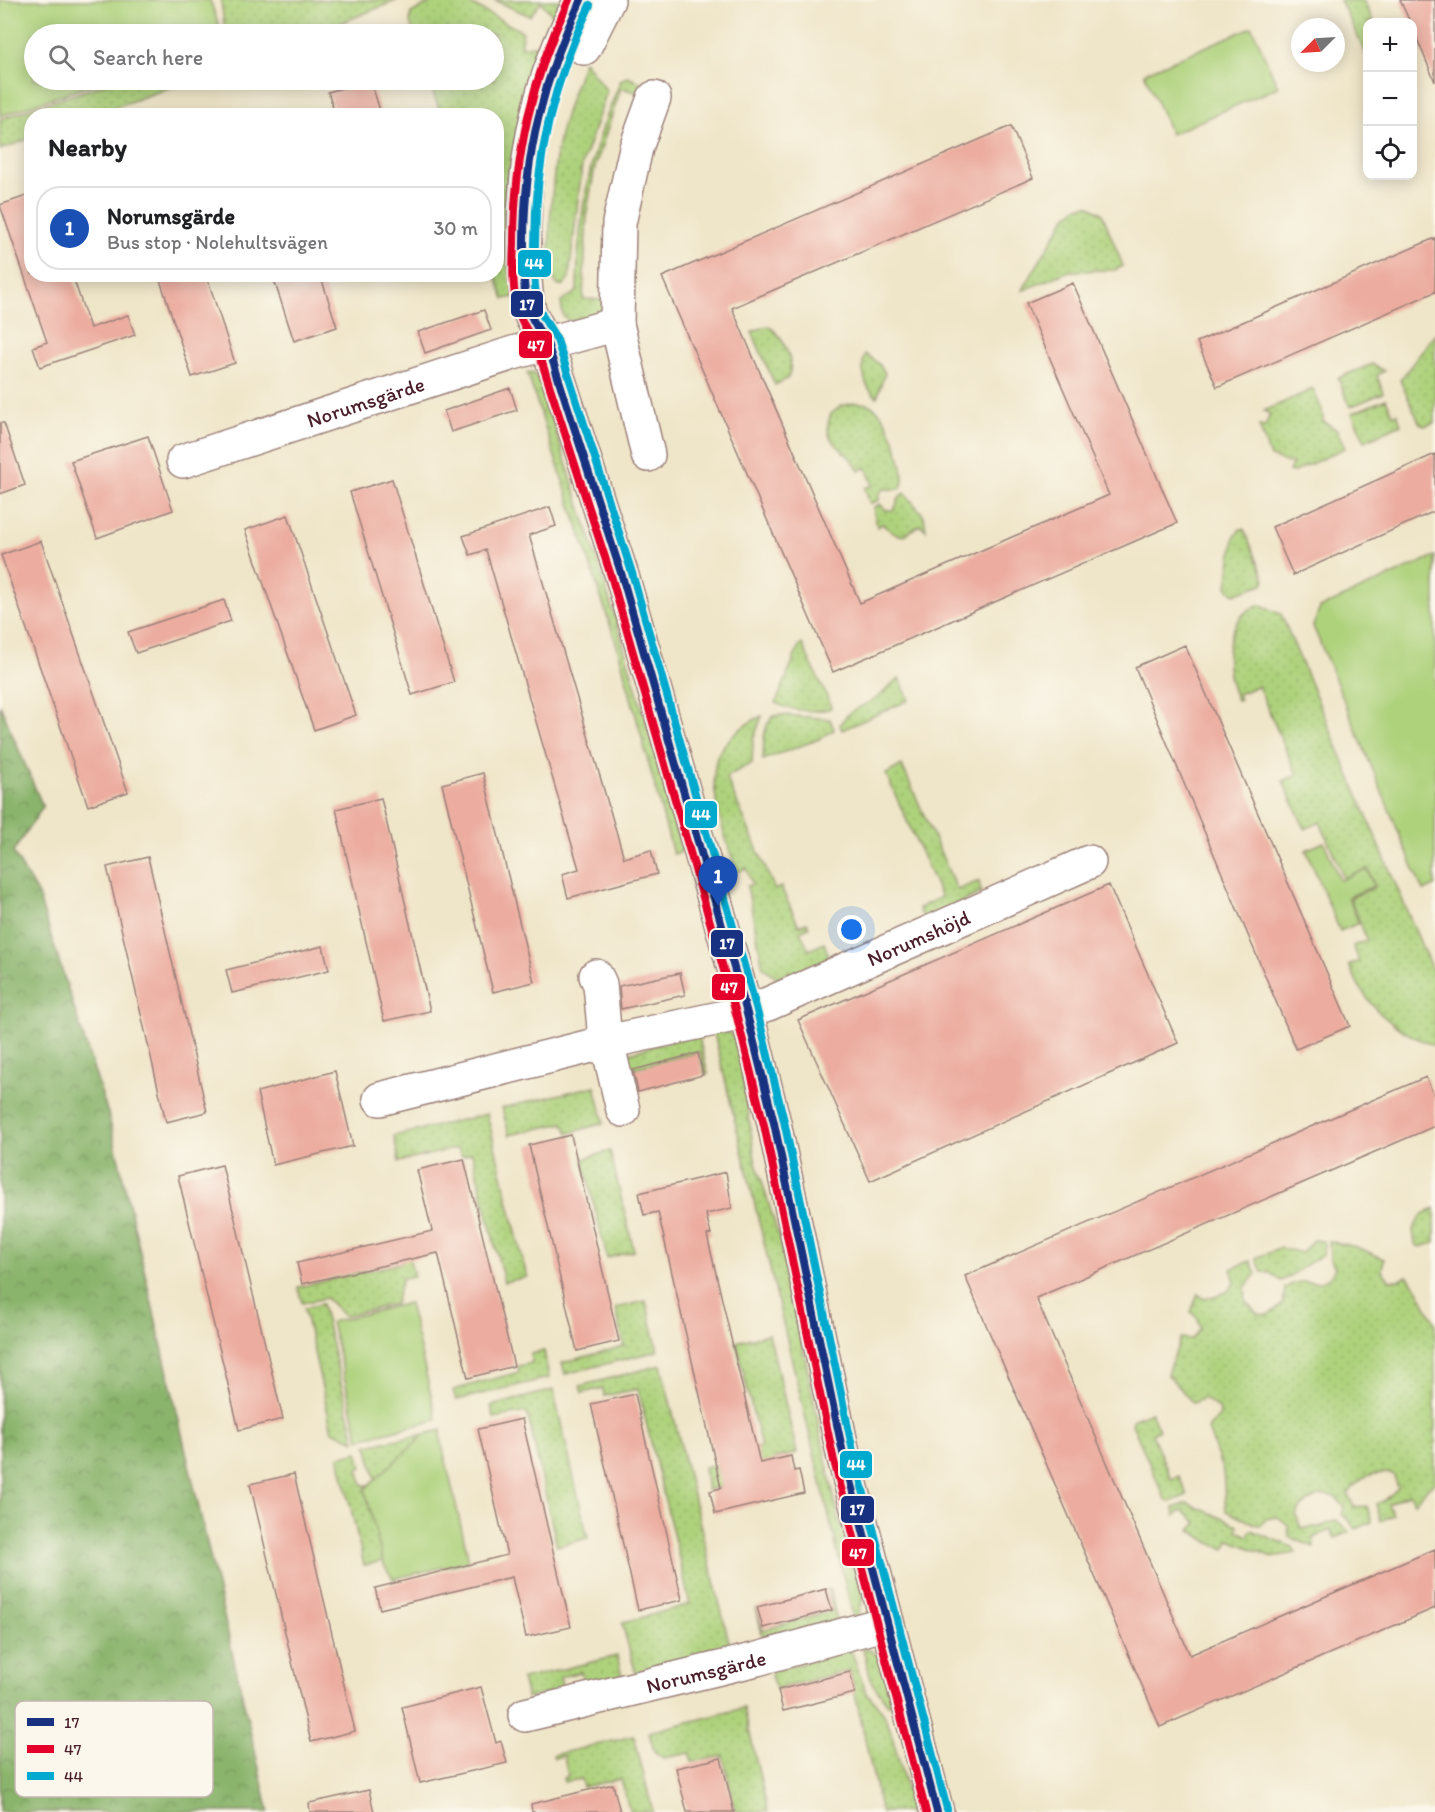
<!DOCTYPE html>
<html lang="en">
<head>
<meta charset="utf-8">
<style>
	:root { --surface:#fff; --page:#f6f6f6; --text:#202124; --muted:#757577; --line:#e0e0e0; --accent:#ea580c }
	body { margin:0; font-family:Itim,sans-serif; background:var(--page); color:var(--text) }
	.controls { position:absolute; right:18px; top:18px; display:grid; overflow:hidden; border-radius:12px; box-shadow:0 3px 15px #0003 }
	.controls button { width:54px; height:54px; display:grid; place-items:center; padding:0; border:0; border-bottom:2px solid var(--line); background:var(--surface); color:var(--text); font:30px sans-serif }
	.compass { position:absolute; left:1291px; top:18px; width:54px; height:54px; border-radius:50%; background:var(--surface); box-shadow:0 3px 15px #0003; rotate:246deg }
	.you { position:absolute; left:852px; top:930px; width:21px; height:21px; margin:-15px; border:4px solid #fff; border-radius:50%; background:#1a73e8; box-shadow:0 0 0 9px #1a73e833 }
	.badge { display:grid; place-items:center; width:39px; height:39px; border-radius:50%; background:var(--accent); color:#fff; font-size:20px; font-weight:700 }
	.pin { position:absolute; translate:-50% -50px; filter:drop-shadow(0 2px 3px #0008) }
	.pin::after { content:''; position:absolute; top:32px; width:21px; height:18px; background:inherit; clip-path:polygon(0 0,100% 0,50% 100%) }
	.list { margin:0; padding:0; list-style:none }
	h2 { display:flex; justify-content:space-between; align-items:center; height:78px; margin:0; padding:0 24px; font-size:26px }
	h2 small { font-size:20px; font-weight:400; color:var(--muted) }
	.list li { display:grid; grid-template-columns:39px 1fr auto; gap:18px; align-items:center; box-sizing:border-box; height:84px; margin:0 12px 12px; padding:0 12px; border:2px solid var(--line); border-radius:24px }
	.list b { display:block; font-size:22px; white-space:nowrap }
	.list p { margin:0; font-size:20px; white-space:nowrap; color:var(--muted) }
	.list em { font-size:20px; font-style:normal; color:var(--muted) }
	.icon { flex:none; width:33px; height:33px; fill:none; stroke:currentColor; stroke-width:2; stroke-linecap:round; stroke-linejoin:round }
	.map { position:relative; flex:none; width:1435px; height:1812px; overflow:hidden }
	.search { position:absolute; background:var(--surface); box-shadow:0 3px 15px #0003; left:24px; top:24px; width:480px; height:66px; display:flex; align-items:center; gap:15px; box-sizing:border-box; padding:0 21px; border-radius:33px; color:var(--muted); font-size:22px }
	.panel { position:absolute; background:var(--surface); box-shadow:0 3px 15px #0003; left:24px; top:108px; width:480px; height:174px; border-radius:24px }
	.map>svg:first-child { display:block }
</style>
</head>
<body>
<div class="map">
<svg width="1435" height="1812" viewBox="0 0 1435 1812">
	<defs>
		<pattern id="grass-dots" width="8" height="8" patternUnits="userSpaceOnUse" patternTransform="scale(1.5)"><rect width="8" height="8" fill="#aed27c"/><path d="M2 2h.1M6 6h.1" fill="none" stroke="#97b46b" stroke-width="1.8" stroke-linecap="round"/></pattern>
		<pattern id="forest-crowns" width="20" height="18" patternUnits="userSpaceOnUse" patternTransform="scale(1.5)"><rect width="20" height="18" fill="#8ab46c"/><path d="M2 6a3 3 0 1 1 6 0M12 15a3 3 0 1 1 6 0" fill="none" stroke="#739259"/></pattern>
	</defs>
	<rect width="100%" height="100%" fill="#fbf7ec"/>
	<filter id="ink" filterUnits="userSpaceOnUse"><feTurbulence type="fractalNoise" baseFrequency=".0167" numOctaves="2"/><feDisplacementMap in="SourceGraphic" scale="12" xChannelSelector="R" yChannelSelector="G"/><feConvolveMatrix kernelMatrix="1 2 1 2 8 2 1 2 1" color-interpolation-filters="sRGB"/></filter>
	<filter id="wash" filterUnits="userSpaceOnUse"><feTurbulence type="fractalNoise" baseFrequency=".008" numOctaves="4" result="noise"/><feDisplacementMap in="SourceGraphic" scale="24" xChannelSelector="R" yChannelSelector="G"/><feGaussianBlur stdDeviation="1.35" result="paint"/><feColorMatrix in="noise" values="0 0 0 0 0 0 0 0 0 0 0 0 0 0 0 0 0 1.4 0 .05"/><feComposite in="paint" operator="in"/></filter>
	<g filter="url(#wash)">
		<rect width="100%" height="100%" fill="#efe5c8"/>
		<path fill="url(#grass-dots)" stroke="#7c7854" stroke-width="1.5" d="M221,0h177l-85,34h-82l-6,-2z
			M436,0h27l60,32 -3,15 20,-3 9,6 -30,246 -15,3 -9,-24 1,-159 -55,-1 -12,-35h65v-46h-80l-4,-12 1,-9z
			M494,0h78l-17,18 -14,-16 -11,14z
			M1340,0h23l11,22h-6l-1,34z
			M584,61l23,30 -25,74 -13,113 -5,7 -5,1c-18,-10 -5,-120 -1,-141 5,-28 16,-56 26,-84z
			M627,77l34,13 -3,8 -37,-10 -26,79 -8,44 -4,88 22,1 -4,14 -32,7 -6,-5 -2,-14 16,-11c1,-80 12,-136 44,-211z
			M117,80h74l-98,35 -61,1 -1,22 -31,12v-31z
			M1088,205l14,8 21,53 -8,4 -46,1 -47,20 45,-76 11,-8z
			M767,326c15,6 30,38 20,53l-12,6 -23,-53z
			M1435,334v89l-11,3 -5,-4 -19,-42z
			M865,354l14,10 6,9 -8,24c-13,-9 -17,-29 -12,-43z
			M1372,364l12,7 -7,4 6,18 -33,14 -12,-29z
			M527,372l6,1 6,8c52,155 101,312 143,471l-9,2 -55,-205z
			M1313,389l9,21 1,11 14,9 8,18 -51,24 -5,-1 3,-7 -22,-7 -11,-31 6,1 5,-13 -6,-3z
			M1386,399l7,16 4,-2 4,11 -36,17 -13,-28z
			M854,403c10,-1 19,2 26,10 11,11 30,65 20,76h-16l-5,5v6l-9,4 -5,-16 8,-3 -7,-18 -7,4c-11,-24 -41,-27 -28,-57l10,-8z
			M905,493l19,23 2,14 -6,-5 -17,11 -10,-3 -11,-9 -5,3 -4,-19 7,-4 6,6h8l6,-14z
			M1240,529h4l21,50 -2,5 -29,10 -7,-7 7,-49z
			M1258,605l23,9 154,363v69c-43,-16 -69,-39 -86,-81l10,-4 -6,-15 14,-6 -17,-42 25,-11 -7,-18 -24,9 -24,-56 -15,7 -22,-48 14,-6 -39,-89 -20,8 2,6h-3c-15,-30 -14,-81 21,-95z
			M802,644l28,59 1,5c-13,5 -43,3 -55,-5l23,-57z
			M900,679l9,21 -67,30 -2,-5c7,-16 29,-20 42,-31 6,-5 10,-13 18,-15z
			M783,715l47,4 4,11 -15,9 -56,21 1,-23 3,-12 6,-9z
			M762,716l-9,24 -1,23 -26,14 49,113 6,-3 18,39 8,-4 2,5 -9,4 9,19 15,-7 4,11 -2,8 -33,15 -3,-5 -14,5 -13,-10 -16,-81 5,-2 -6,-16 -9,4c-10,-29 -29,-81 -21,-111 4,-18 29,-38 46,-45z
			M902,765l55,125 22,-9 2,12 -54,25 -7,-5 -1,-5 22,-11 -55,-123z
			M722,1030l10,5 6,10 17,114 27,88 55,265 27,84 -6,20 -5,1 -139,-584z
			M698,1034l10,40h-3l-6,-22 -70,17 -4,-15z
			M595,1086l9,37 -35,10 -6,-10 -54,12 -7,-27z
			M487,1114l40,163 -23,5 -32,-129 -10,3 -5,-8 -58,14 -5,-26z
			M610,1151l24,100 -27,7 -24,-99z
			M1435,1208v35l-15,4 -5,-3 -2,-14 8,-14z
			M1313,1240l11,1 -1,14c-16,7 -26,19 -42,26l-11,-8 -8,-1 -6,-14 25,-10 21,5z
			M1329,1241l28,6 27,12 -2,12 8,9h9l8,-4 11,14 17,33v158l-21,21 -5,-8 -21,10 5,11 -12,6 -5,-17 9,-4 13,-12 -5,-14c-21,-3 -32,2 -45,20l6,13 13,-1 5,16 -16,7 -14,-15 2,-7 -8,-10c-16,-6 -32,4 -40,18l5,13 19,-1 16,-7 14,12 -15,6 -4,-8 -18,8 1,9 -25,-10 -1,-12 -10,-8 -12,2 -6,7 -34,-15 -3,-39 -15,-43 12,-14 -1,-7 -16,-10 -10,5 -26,-29 14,-36 11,1 8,-10 -2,-10 -7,-7 7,-18 7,5 22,-7 8,-10 -4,-13 19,-8 6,13 -11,13 1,15 12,12 10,1 15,-11 2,-16c4,-2 10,-6 15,-6 17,-2 24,7 35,-14l-5,-10z
			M407,1248l7,29 -12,1 -7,26 -51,12 -18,-18 -24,5 -4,-16 104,-24 -3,-13z
			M646,1301l12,50 -93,23 -3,-11 62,-17 -8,-38z
			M322,1304l33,137 -23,-10 -28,-123z
			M769,1334l28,119 -22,5 2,16 -70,16 -3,-23 27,-6 -1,-7 31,-7 -25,-105z
			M544,1351l5,27 -93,22 -3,-10 66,-18 -1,-6 14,-3 -2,-9z
			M661,1365l70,285 -95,24 -14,-51 68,-19 -52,-215 -34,7 -1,-8 -21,5 -2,-7z
			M553,1390l35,148 -31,8 -30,-134 -33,6 -3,-12z
			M1151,1412l8,18 -7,4 19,45 8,-3 8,19 -16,7 -6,-3 -33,-75 2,-5z
			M425,1434l-49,45 -9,-34z
			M358,1452l4,15 -4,2 5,16h6l-4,4 18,72 -19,4 -25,-108z
			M1187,1503l51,22 -1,6 11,5 3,-6 41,17 4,6 -24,4 -42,-17 -5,9 -15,-6 -20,-13 7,-7 -15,-13 -7,5 -1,-7z
			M828,1589l3,1 6,35 -73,19 -8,-36 7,22 69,-19z
			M863,1649c23,0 25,36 29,55h-4l-16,-21z
			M851,1650l15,42 17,20 7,17 23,83h-32l-31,-142 -74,19 -5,-13 2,-5z
			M617,1656l5,21 -38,9 -3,-14 -21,5 3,14 -36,7 -5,-19z
			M744,1708l24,104h-32l-13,-56 -31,6 -2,-9 -27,5 -9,-7 -5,-19z
			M634,1736l19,76h-23l-9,-33 -38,8 -2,-8 -17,3 -1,-4 5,-2 -4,-20 -10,2 -1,-3z"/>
		<path fill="url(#forest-crowns)" stroke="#6a6a4c" stroke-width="1.5" d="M0,705l43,102 -30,45 25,43 71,222 160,695h-269z"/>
		<path fill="#aed27c" stroke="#7c7854" stroke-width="1.5" d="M0,0h210l12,34h-188v46h72l-106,36z
			M1252,27l26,60 -107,47 -27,-61z
			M1435,556v330l-12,5 -110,-265 7,-18z
			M1324,842l16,38 27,-11 7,17 -26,11 11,26 -19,8 -34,-81z
			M409,1303l28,117 -78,19 -28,-117z
			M441,1430v10l28,121 -76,18 -9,-14 -19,-76 60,-55z"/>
		<g id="blocks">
			<path fill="#ecada0" d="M1400,0h35v82l-22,-53v-7h-3z
				M370,80l12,36h-46l-8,-24z
				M1011,126l22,52 -301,130 128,295 249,-108 -83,-192 47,-20 104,240 -344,149 -171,-395z
				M32,194v80h40l18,54 38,-13 7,20 -95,32 -7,-20 14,-5 -47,-137z
				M1435,238v54l-218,95 -20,-45z
				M158,274h48l29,89 -43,14z
				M272,274h48l17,53 -43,14z
				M484,310l7,20 -66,23 -7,-21z
				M510,388l7,22 -66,22 -7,-21z
				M0,423h4l21,62 -25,9z
				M148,436l25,74 -76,28 -26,-77z
				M1435,454v57l-142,64 -21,-48z
				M392,479l62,203 -42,13 -62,-203z
				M550,507l6,19 -27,9 95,323 27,-8 6,24 -89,24 -6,-24 17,-5 -93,-319 -16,5 -7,-19z
				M288,515l68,200 -42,15 -69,-200z
				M41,541l87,251 -40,14 -87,-251z
				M224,600l7,21 -95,32 -8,-21z
				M1185,645l165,381 -54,23 -161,-382z
				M483,773l51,209 -41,10 -51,-208z
				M381,798l49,213 -46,10 -48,-212z
				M148,857l59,255 -41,10 -59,-255z
				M1109,885l69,158 -308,138 -72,-161z
				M323,946l6,24 -97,23 -6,-23z
				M680,973l5,22 -64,14 -2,-23z
				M698,1053l5,22 -65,17 -5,-22z
				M335,1071l18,75 -80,19 -16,-73z
				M1426,1077l9,21v28l-399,172 154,357 245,-106v59l-275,119 -195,-451z
				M571,1135l48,206 -42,10 -48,-206z
				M464,1159l50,207 -46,12 -30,-125 -136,31 -5,-21 135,-32 -15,-61z
				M222,1165l61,254 -44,11 -61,-254z
				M726,1172l6,36 -26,6 5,20 -4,1 53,228 31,-7 3,15 5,-1 5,23 -89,21 -5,-23 11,-3 -63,-276 -14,3 -5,-22z
				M635,1394l47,206 -44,10 -47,-206z
				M522,1419l49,208 -45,10 -14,-60 -132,32 -5,-21 132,-33 -29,-126z
				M294,1474l61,257 -44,11 -61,-258z
				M826,1589l6,21 -69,18 -6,-21z
				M850,1672l5,21 -72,18 -5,-21z
				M481,1687l15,56 5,-2 6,22 -87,20 -18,-76z
				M721,1758l13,54h-47l-11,-44z
				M613,1784l7,28h-88l-1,-8z
				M369,1790l5,22h-64l-1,-9z"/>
		</g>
	</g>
	<g filter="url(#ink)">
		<use href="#blocks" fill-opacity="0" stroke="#9c827a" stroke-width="1.5"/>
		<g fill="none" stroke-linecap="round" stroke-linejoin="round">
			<g stroke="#9c827a" stroke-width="36">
				<g id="minor">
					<path d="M581,0c-43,82 -59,160 -57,252 1,16 0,49 7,63 4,10 11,19 16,28l75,233 124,434 28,113 70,335 93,354"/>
					<path d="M584,48l24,-48"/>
					<path d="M617,324l2,-101 17,-75 18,-50"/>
					<path id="s1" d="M183,461l330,-108 104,-29 31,131"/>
					<path d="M596,976l4,8 4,45 19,81"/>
					<path id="s2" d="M380,1099l227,-57 122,-26 39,-12 321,-142"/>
					<path id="s3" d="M525,1715l232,-56 129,-36"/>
				</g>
			</g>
			<use href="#minor" stroke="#fff" stroke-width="33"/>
			<g stroke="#fbf7ec" stroke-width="12">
				<path id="bus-1" d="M581,0c-38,78 -57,156 -57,243 0,21 -2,47 5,68 4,12 12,22 18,32l75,233 124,434 28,113 70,335 93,354"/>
			</g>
			<g stroke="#fbf7ec" stroke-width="12">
				<path id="bus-2" d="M569,0c-37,78 -55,156 -55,243 -1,22 -2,46 4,68 4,13 12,25 19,36l75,232 124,434 28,112 70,336 92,351"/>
			</g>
			<g stroke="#fbf7ec" stroke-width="12">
				<path id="bus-3" d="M590,5c-37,76 -55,153 -55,239 -1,20 -2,44 4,64 4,11 12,21 18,32l75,233 124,434 28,114 70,335 93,353"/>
			</g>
			<use href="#bus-1" stroke="#183181" stroke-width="8"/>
			<use href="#bus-2" stroke="#e4002b" stroke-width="8"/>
			<use href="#bus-3" stroke="#00a9ce" stroke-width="8"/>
		</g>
	</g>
	<g text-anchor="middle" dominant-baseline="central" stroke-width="6" stroke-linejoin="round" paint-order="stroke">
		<g font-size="21" fill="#4a1f2b" stroke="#fbf7ec">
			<text stroke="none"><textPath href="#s1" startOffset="192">Norumsgärde</textPath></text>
			<text stroke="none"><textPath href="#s2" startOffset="564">Norumshöjd</textPath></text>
			<text stroke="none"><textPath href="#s3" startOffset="186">Norumsgärde</textPath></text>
		</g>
	</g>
	<rect x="15" y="1701" width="198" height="96" rx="9" fill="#fbf7ec" stroke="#c6b6b2" stroke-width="1.5"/>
	<rect x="27" y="1718" width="27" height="8" fill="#183181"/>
	<rect x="27" y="1745" width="27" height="8" fill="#e4002b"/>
	<rect x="27" y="1772" width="27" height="8" fill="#00a9ce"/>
	<g font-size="16" fill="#4a1f2b">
		<text x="64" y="1728">17</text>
		<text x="64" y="1755">47</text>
		<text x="64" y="1782">44</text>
	</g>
	<g stroke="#fbf7ec" stroke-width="2">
		<rect x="517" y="249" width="35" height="29" rx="6" fill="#00a9ce"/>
		<rect x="510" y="290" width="34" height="28" rx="6" fill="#183181"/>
		<rect x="518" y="330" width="35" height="29" rx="6" fill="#e4002b"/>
		<rect x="684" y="800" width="34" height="29" rx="6" fill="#00a9ce"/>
		<rect x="710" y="929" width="34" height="29" rx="6" fill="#183181"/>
		<rect x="711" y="973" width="35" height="28" rx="6" fill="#e4002b"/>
		<rect x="839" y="1450" width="34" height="29" rx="6" fill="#00a9ce"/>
		<rect x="840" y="1495" width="35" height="29" rx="6" fill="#183181"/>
		<rect x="841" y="1538" width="34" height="29" rx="6" fill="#e4002b"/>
	</g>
	<g font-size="16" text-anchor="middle" font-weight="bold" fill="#fff">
		<text x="534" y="269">44</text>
		<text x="527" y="310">17</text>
		<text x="536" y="351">47</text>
		<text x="701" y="820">44</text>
		<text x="727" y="949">17</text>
		<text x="729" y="993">47</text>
		<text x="856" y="1470">44</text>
		<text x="857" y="1515">17</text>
		<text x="858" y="1559">47</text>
	</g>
</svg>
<div class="controls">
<button>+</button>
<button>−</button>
<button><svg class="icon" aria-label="locate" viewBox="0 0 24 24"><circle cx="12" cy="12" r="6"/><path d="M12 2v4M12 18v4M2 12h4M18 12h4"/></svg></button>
</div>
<svg class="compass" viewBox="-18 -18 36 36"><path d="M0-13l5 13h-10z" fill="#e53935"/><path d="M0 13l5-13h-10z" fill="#757577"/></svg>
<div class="you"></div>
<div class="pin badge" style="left:718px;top:906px;background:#1a4fb4">1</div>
<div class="search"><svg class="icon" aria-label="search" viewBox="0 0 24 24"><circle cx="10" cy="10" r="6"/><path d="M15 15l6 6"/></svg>Search here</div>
<section class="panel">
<h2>Nearby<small></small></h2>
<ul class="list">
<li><span class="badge" style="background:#1a4fb4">1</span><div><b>Norumsgärde</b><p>Bus stop · Nolehultsvägen</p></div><em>30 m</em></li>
</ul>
</section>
</div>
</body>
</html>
